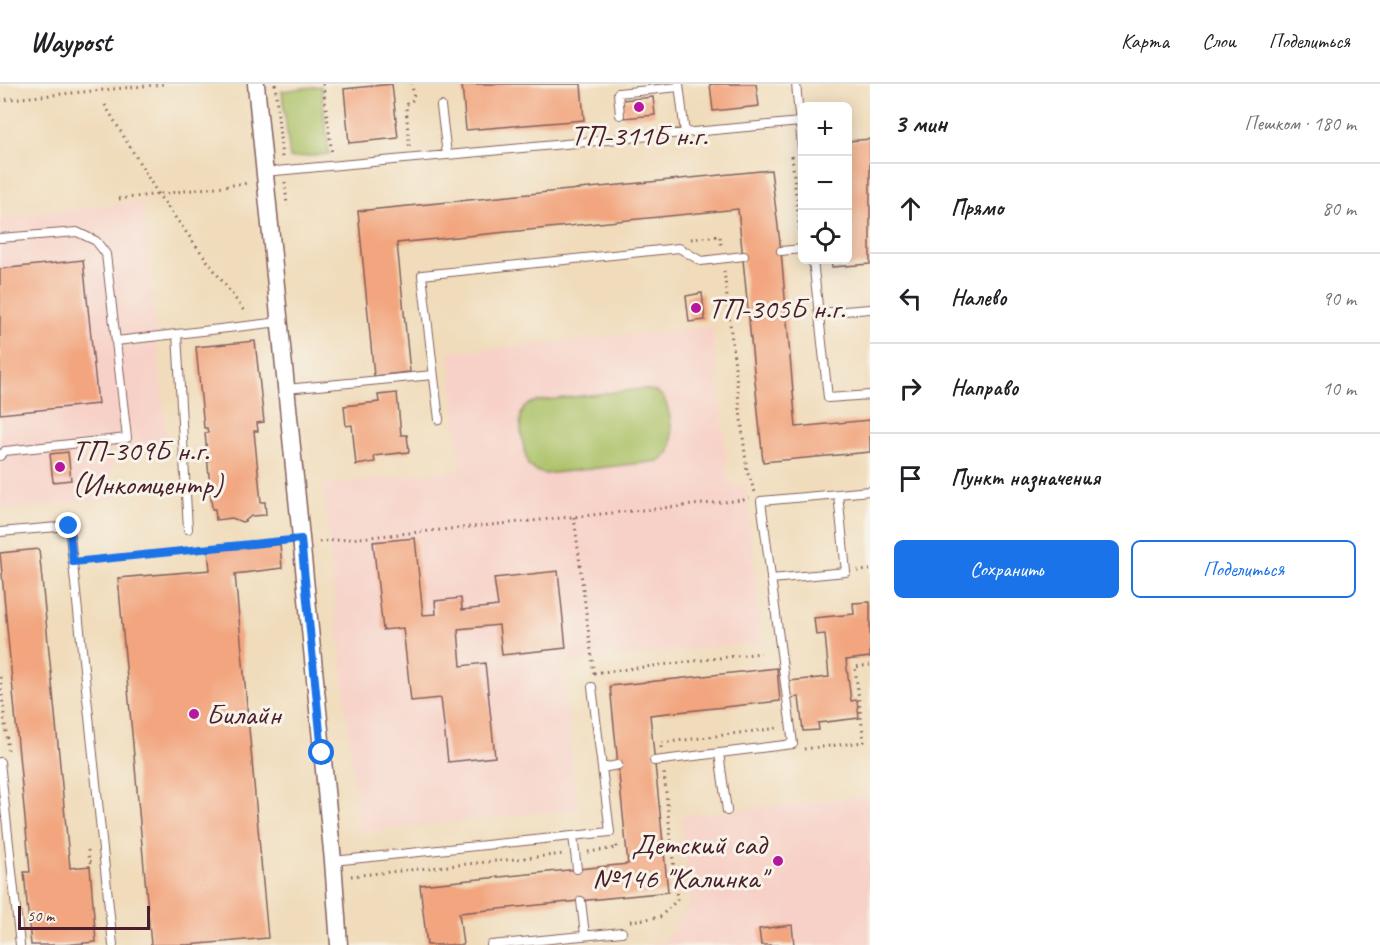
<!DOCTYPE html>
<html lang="ru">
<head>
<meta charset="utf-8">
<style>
	:root { --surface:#fff; --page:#f6f6f6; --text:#202124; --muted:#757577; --line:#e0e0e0; --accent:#1a73e8 }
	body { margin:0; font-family:Caveat,sans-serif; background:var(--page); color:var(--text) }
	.controls { position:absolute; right:18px; top:18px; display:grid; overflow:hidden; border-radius:9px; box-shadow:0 3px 15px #0003 }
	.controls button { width:54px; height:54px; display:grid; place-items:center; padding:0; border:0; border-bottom:2px solid var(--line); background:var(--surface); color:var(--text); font:30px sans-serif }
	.scale { position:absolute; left:18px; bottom:15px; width:132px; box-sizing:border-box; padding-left:6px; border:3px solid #4a1f2b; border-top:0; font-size:16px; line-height:21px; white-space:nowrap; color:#4a1f2b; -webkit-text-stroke:4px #f7f3e8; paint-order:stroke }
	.stop { position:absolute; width:18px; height:18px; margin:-14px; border:4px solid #1a73e8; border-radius:50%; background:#fff }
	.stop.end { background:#1a73e8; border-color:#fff; box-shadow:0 2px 6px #0008 }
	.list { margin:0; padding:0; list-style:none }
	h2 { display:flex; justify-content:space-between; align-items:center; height:78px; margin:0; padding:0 24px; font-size:26px }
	h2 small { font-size:20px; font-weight:400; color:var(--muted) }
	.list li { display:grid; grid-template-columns:39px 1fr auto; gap:18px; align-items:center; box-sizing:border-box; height:90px; padding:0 24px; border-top:2px solid var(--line) }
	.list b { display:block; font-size:22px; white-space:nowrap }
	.list em { font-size:20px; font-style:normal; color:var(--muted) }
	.actions { display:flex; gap:12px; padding:18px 24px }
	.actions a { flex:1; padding:14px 0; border:2px solid var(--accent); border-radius:9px; text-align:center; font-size:21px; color:var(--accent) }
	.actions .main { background:var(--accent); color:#fff }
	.icon { flex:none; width:33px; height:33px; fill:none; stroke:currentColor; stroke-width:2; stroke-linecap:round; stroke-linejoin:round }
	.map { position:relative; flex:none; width:870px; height:861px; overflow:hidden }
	header { display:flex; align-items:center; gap:36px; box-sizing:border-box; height:84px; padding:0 30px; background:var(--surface); border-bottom:2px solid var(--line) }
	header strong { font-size:28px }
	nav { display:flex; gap:33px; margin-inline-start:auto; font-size:21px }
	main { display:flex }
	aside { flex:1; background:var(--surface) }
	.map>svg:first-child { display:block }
</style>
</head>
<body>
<header>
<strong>Waypost</strong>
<nav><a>Карта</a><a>Слои</a><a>Поделиться</a></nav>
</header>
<main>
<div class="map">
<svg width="870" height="861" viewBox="0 0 870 861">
	<rect width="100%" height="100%" fill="#f7f3e8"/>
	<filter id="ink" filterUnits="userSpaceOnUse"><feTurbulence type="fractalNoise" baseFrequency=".0167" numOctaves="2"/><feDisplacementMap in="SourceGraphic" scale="12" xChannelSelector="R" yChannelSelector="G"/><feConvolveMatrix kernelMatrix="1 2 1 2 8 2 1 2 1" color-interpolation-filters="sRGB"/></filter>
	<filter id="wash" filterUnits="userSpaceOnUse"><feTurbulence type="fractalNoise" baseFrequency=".008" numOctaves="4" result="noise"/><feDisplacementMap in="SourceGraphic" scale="24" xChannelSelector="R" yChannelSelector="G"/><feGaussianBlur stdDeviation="1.35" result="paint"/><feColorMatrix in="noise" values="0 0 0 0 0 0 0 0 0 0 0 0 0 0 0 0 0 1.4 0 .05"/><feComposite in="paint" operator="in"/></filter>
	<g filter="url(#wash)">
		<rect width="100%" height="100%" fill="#f0dbba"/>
		<path fill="#f7d1c7" d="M143,118l24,243 -57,6 5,48 -115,11v-293z
			M712,242l17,159 17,-2 16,159 -200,21 15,146 -218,23 -36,-347 138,-15 -12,-117z
			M867,712l3,24v125h-229l24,-4 25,-39 -9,-86z"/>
		<path fill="#aac166" stroke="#7a7048" stroke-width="1.5" d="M321,2l8,68 -39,4 -8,-67z
			M643,305c7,1 13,1 18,6 9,8 13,45 9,56 -2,5 -6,7 -10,10l-115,13 -9,-3 -8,-6c-3,-12 -11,-42 -6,-53 3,-7 9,-9 16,-11z"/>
		<g id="blocks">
			<path fill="#f2a57e" d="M392,0l6,54 -49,5 -5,-54z
				M462,0h119l3,36 -118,10z
				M710,0h46l3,22 -46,5z
				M653,13l2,18 -31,3 -2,-18z
				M870,55v125l-38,3 -1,-7h17v-119z
				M771,86l10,81 15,176 74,-7v32l-107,10 -25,-253 -341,34 13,129 -36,4 -16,-165z
				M83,176l15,144 -98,10v-145z
				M702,209l3,27 -16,2 -3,-26z
				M255,257l9,81 -7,1 1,8h-4l7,71h4l1,13 -15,1 -6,5 -3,1 -10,-4 -16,2 -1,-11h-3l-7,-76h3l-1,-5h-3l-8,-81z
				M397,309l4,42h6l2,17 -35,4 1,6 -19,3 -4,-40 -6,1 -2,-20 35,-4 -1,-7z
				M68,368l3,28 -18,2 -3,-28z
				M415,454l8,77 13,-1 -1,-13 26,-3 1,12 36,-4 -4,-28 64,-7 8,77 -64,7 -3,-30 -41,4 3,37 24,-3 10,94 -47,5 -7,-64 -30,3 -8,-73 -20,2 -10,-88z
				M280,460l2,24 -47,6 33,364 -81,7h-36l-33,-367 92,-8 -2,-20z
				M39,465l31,319 20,-2 6,76 -33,3h-32l-7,-73h6l-30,-319z
				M870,518v55l-24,3 5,41 6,-1 2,18 -41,5 1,7 -16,1 -4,-34 -8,1 -2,-17 40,-4 -4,-43 -9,1 -2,-17 40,-4 -1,-11z
				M777,584l3,33 -130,14 18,177 -209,21 4,32h-36l-7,-60 208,-21 -18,-178z
				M792,841l2,20h-33l-2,-16z"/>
		</g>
	</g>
	<g filter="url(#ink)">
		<use href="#blocks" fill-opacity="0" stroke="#84615d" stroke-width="1.5"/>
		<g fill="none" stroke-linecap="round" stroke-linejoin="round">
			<g stroke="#84615d" stroke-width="10">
				<path id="lane" d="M679,0l6,50
					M796,0l6,63
					M441,22l6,49
					M620,31l-2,-22 61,-6
					M265,88l535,-50
					M0,154l77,-6 19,9 10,13 21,184 -122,13 -5,5
					M781,167l21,-2
					M813,176l15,138 42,-3
					M819,229l51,-4
					M177,250l11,195
					M116,257l164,-19
					M286,305l147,-14
					M439,336l-17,-145 257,-27 22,13 43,-5
					M0,448l69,-6 44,419
					M771,495l75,-7 -8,-78 32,-3
					M592,603l10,81
					M719,669l8,58
					M654,677l139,-17 -32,-243 77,-7
					M0,678l20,183
					M573,752l4,33
					M333,777l277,-29 -8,-64 16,-3
					M581,817l4,34
					M491,861l131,-13"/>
			</g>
			<g stroke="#84615d" stroke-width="19">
				<path id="street" d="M256,0l77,777 6,84"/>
			</g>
			<path stroke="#84615d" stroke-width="3" stroke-dasharray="1.5 4.5" stroke-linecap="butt" d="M275,0l7,74
				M323,0l9,70
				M0,16l165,-16
				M105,21l53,89 87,118
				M409,62l-3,-41 8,-6 -2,-15
				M792,72l8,80
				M285,98l2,24
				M119,115l130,-16
				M691,155l29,-3 1,10
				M724,187l23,200 8,21
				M574,433l20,158
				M319,458l424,-42 6,-3
				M85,477l199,-20
				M857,487l13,-1
				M594,589l167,-20
				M0,593l8,75
				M661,664v-5l118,-15
				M804,665l60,-7 -9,-75 15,-2
				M88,766l1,11 3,1
				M588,768l29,-4 -1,-5
				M351,792l213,-22
				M630,837l30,-4 17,-17 -13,-127"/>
			<use href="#lane" stroke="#fff" stroke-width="8"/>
			<use href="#street" stroke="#fff" stroke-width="16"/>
		</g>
	</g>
	<g fill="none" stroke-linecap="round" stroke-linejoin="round" filter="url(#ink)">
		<path stroke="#1a73e8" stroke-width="8" d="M69,442l4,36 228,-23 21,214"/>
	</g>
	<g fill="#b5179e" stroke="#f7f3e8" stroke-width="2">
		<circle cx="639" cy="23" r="6"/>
		<circle cx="696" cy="224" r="6"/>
		<circle cx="60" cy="383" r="6"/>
		<circle cx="194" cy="630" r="6"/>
		<circle cx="778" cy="777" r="6"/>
	</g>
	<g text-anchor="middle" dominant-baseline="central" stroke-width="6" stroke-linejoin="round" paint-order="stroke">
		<g font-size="30" fill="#4a1f2b" stroke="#f7f3e8" text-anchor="start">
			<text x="639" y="51" text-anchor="middle">ТП-311Б н.г.</text>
			<text x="708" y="224">ТП-305Б н.г.</text>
			<text x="72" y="366">ТП-309Б н.г.<tspan x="72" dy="34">(Инкомцентр)</tspan></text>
			<text x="206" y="630">Билайн</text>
			<text x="766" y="760" text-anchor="end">Детский сад<tspan x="766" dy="34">№146 "Калинка"</tspan></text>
		</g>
	</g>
</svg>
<div class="controls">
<button>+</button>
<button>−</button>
<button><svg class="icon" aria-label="locate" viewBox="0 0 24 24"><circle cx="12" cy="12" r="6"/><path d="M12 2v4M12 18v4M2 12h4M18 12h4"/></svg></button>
</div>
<div class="scale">50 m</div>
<div class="stop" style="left:322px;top:669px"></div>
<div class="stop end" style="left:69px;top:442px"></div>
</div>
<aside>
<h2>3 мин<small>Пешком · 180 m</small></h2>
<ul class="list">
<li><svg class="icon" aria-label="ahead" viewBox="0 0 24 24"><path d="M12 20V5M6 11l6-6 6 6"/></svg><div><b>Прямо</b></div><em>80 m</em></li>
<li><svg class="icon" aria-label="left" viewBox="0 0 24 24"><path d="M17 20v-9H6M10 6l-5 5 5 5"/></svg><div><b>Налево</b></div><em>90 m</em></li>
<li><svg class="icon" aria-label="right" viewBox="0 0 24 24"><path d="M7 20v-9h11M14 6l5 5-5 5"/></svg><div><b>Направо</b></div><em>10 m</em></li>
<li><svg class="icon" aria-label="arrive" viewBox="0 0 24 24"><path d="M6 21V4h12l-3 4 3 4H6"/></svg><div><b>Пункт назначения</b></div></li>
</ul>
<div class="actions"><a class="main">Сохранить</a><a>Поделиться</a></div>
</aside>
</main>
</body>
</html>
